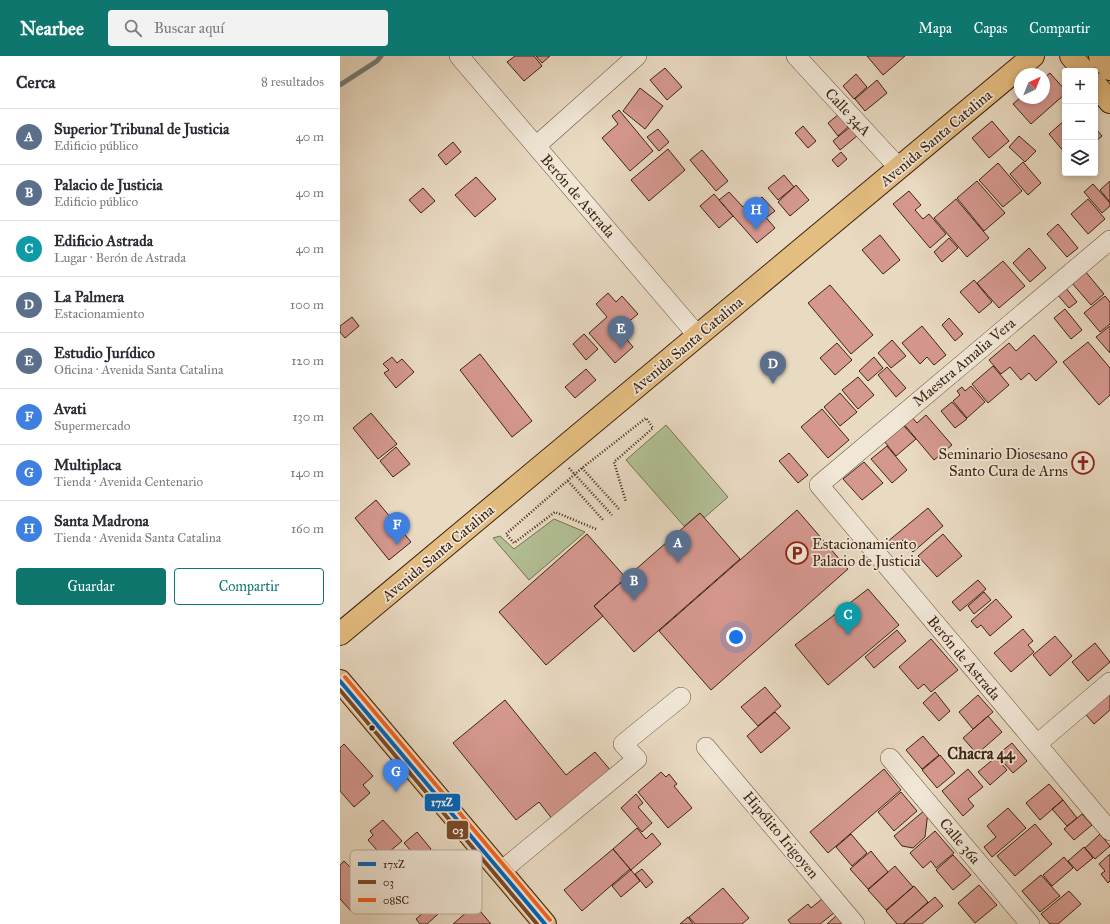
<!DOCTYPE html>
<html lang="es">
<head>
<meta charset="utf-8">
<style>
	:root { --surface:#fff; --page:#f2f2f3; --text:#2b2b33; --muted:#7c7c81; --line:#e1e1e2; --accent:#0f766e }
	body { margin:0; font-family:"IM FELL Great Primer",serif; background:var(--page); color:var(--text) }
	.controls { position:absolute; right:12px; top:12px; display:grid; overflow:hidden; border-radius:4px; box-shadow:0 2px 6px #0003 }
	.controls button { width:36px; height:36px; display:grid; place-items:center; padding:0; border:0; border-bottom:1px solid var(--line); background:var(--surface); color:var(--text); font:20px sans-serif }
	.compass { position:absolute; left:674px; top:12px; width:36px; height:36px; border-radius:50%; background:var(--surface); box-shadow:0 2px 6px #0003; rotate:43deg }
	.you { position:absolute; left:396px; top:581px; width:14px; height:14px; margin:-10px; border:3px solid #fff; border-radius:50%; background:#1a73e8; box-shadow:0 0 0 6px #1a73e833 }
	.badge { display:grid; place-items:center; width:26px; height:26px; border-radius:50%; background:var(--accent); color:#fff; font-size:13px; font-weight:700 }
	.pin { position:absolute; translate:-50% -33px; filter:drop-shadow(0 1px 2px #0008) }
	.pin::after { content:''; position:absolute; top:21px; width:14px; height:12px; background:inherit; clip-path:polygon(0 0,100% 0,50% 100%) }
	.list { margin:0; padding:0; list-style:none }
	h2 { display:flex; justify-content:space-between; align-items:center; height:52px; margin:0; padding:0 16px; font-size:17px }
	h2 small { font-size:13px; font-weight:400; color:var(--muted) }
	.list li { display:grid; grid-template-columns:26px 1fr auto; gap:12px; align-items:center; box-sizing:border-box; height:56px; padding:0 16px; border-top:1px solid var(--line) }
	.list b { display:block; font-size:15px; white-space:nowrap }
	.list p { margin:0; font-size:13px; white-space:nowrap; color:var(--muted) }
	.list em { font-size:13px; font-style:normal; color:var(--muted) }
	.actions { display:flex; gap:8px; padding:12px 16px }
	.actions a { flex:1; padding:9px 0; border:1px solid var(--accent); border-radius:4px; text-align:center; font-size:14px; color:var(--accent) }
	.actions .main { background:var(--accent); color:#fff }
	.icon { flex:none; width:22px; height:22px; fill:none; stroke:currentColor; stroke-width:2; stroke-linecap:round; stroke-linejoin:round }
	.map { position:relative; flex:none; width:770px; height:868px; overflow:hidden }
	header { display:flex; align-items:center; gap:24px; box-sizing:border-box; height:56px; padding:0 20px; background:var(--accent); color:#fff }
	header strong { font-size:19px }
	nav { display:flex; gap:22px; margin-inline-start:auto; font-size:14px }
	.search { width:280px; height:36px; background:var(--page); display:flex; align-items:center; gap:10px; box-sizing:border-box; padding:0 14px; border-radius:4px; color:var(--muted); font-size:15px }
	main { display:flex }
	aside { flex:1; background:var(--surface) }
	.map>svg:first-child { display:block }
</style>
</head>
<body>
<header>
<strong>Nearbee</strong>
<div class="search"><svg class="icon" aria-label="search" viewBox="0 0 24 24"><circle cx="10" cy="10" r="6"/><path d="M15 15l6 6"/></svg>Buscar aquí</div>
<nav><a>Mapa</a><a>Capas</a><a>Compartir</a></nav>
</header>
<main>
<aside>
<h2>Cerca<small>8 resultados</small></h2>
<ul class="list">
<li><span class="badge" style="background:#5c6f8a">A</span><div><b>Superior Tribunal de Justicia</b><p>Edificio público</p></div><em>40 m</em></li>
<li><span class="badge" style="background:#5c6f8a">B</span><div><b>Palacio de Justicia</b><p>Edificio público</p></div><em>40 m</em></li>
<li><span class="badge" style="background:#0f9aa8">C</span><div><b>Edificio Astrada</b><p>Lugar · Berón de Astrada</p></div><em>40 m</em></li>
<li><span class="badge" style="background:#5c6f8a">D</span><div><b>La Palmera</b><p>Estacionamiento</p></div><em>100 m</em></li>
<li><span class="badge" style="background:#5c6f8a">E</span><div><b>Estudio Jurídico</b><p>Oficina · Avenida Santa Catalina</p></div><em>120 m</em></li>
<li><span class="badge" style="background:#3f7fe0">F</span><div><b>Avati</b><p>Supermercado</p></div><em>130 m</em></li>
<li><span class="badge" style="background:#3f7fe0">G</span><div><b>Multiplaca</b><p>Tienda · Avenida Centenario</p></div><em>140 m</em></li>
<li><span class="badge" style="background:#3f7fe0">H</span><div><b>Santa Madrona</b><p>Tienda · Avenida Santa Catalina</p></div><em>160 m</em></li>
</ul>
<div class="actions"><a class="main">Guardar</a><a>Compartir</a></div>
</aside>
<div class="map">
<svg width="770" height="868" viewBox="0 0 770 868">
	<rect width="100%" height="100%" fill="#e9dac2"/>
	<filter id="stains"><feTurbulence type="fractalNoise" baseFrequency=".005" numOctaves="4"/><feColorMatrix values="0 0 0 0 .2 0 0 0 0 .09 0 0 0 0 .02 0 0 0 .5 -.17"/></filter>
	<radialGradient id="worn" r=".72"><stop offset=".6" stop-color="#630" stop-opacity="0"/><stop offset="1" stop-color="#630" stop-opacity=".3"/></radialGradient>
	<path fill="#b3c096" stroke="#787254" d="M326,369l62,72 -24,21 -4,-5 -16,13 -58,-66z
		M214,463l31,13 -56,48 -36,-42 7,-2 14,13z"/>
	<g fill="none" stroke-linecap="round" stroke-linejoin="round">
		<path stroke="#757d77" stroke-width="5" d="M0,29l37,-24 4,-5"/>
	</g>
	<path fill="#d5988f" stroke="#3e2412" d="M175,0h19l8,10 -18,15 -17,-19z
		M196,0h14l-8,7z
		M527,0h38l-22,19z
		M325,12l17,19 -15,13 -17,-20z
		M710,17l15,17v4l-34,30 -18,-20 7,-6h24v-20z
		M516,18l11,13 -13,12 -11,-13z
		M537,24l10,13 -22,18 -10,-12z
		M300,32l23,18 -18,23 -22,-18z
		M279,54l34,41 -23,20 -28,-33 16,-14 -6,-8z
		M499,58l10,12 -11,10 -10,-13z
		M725,64v33l-16,-19z
		M652,65l17,20 -20,17 -17,-20z
		M463,70l13,15 -8,7 -13,-15z
		M510,71l7,9 -17,14 -7,-9z
		M318,73l11,13 -10,9 -12,-14z
		M756,73l6,7 -7,6v-12z
		M679,80l17,15 -11,11 -16,-15z
		M113,86l8,10 -15,13 -8,-10z
		M328,93l17,21 -36,31 -18,-21z
		M362,94l26,31 -12,10 -26,-31z
		M501,96l6,7 -9,8 -6,-7z
		M683,106l18,21 -13,12 -18,-21z
		M658,107l24,28 -19,16 -24,-27z
		M444,119l10,12 -16,13 -10,-12z
		M136,121l20,22 -21,18 -20,-22z
		M637,125l28,32 -21,18 -27,-33z
		M770,125v21l-10,-12z
		M753,128l17,19v3l-8,7 -18,-21z
		M456,129l13,15 -19,16 -12,-14z
		M83,132l12,13 -14,12 -12,-13z
		M569,135l12,14 -6,5 8,9 6,-5 17,20 -16,14 -37,-44z
		M389,136l14,15 8,-7 24,28 -18,15 -38,-43z
		M374,138l19,22 -14,12 -19,-22z
		M422,141l13,14 -8,6 -12,-14z
		M616,143l33,39 -22,19 -33,-39z
		M748,143l17,20 -17,15 -17,-20z
		M718,168l20,24 -11,9 -20,-23z
		M540,179l20,25 -17,14 -21,-24z
		M609,182l9,10 -16,14 -8,-10z
		M689,192l17,20 -16,14 -17,-19z
		M663,205l22,25 -26,22 -22,-25z
		M745,215l19,23 -13,11 -20,-23z
		M634,224l18,22 -13,11 -19,-21z
		M490,229l43,50 -22,19 -43,-51z
		M725,231l12,15 -8,6 -12,-14z
		M268,237l8,9 6,-6 16,18 -19,16 14,17 -18,16 -26,-30 18,-16 -11,-13z
		M765,240l5,6v22l-10,8 -16,-19z
		M725,253l17,21 -11,9 -17,-21z
		M12,261l7,9 -14,12 -5,-6v-6z
		M609,262l14,16 -8,7 -13,-16z
		M582,270l24,29 -12,10 -7,-8 -7,7 -18,-21z
		M770,270v27l-14,-16z
		M244,278l14,15 -12,11 -13,-16z
		M694,279l23,27 -21,19 -7,-8 -8,7 -11,-13 -9,7 -12,-14 20,-17 7,8z
		M552,284l14,16 -15,12 -13,-15z
		M748,286l22,26v27l-11,10 -36,-43z
		M497,287l15,17 -17,15 -15,-17z
		M140,298l52,67 -20,16 -52,-67z
		M52,301l5,6 5,-4 12,13 -18,16 -12,-15 5,-3 -6,-6z
		M534,301l9,11 -15,13 -9,-10z
		M653,310l16,19 -21,18 -16,-19z
		M547,311l19,21 -10,9 -18,-22z
		M246,313l10,11 -21,18 -10,-11z
		M518,321l16,18 -16,14 -16,-19z
		M631,330l14,16 -18,16 -14,-17 7,-6 -3,-4 5,-4 3,4z
		M500,337l17,19 -17,14 -16,-19z
		M612,346l15,17 -12,9 -14,-17z
		M482,353l27,31 -21,18 -27,-31z
		M31,357l26,31 -19,15 -25,-31z
		M570,359l7,8 9,-8 26,30 -18,15 -32,-38z
		M563,369l13,14 -20,17 -12,-15z
		M547,390l20,24 -15,13 -21,-24z
		M56,391l14,17 -17,13 -13,-16z
		M449,397l19,22 -10,8 -19,-22z
		M524,406l19,21 -21,17 -19,-21z
		M36,444l35,42 -22,18 -34,-42z
		M588,452l15,18 -30,26 -10,-12 -10,9 -6,-7z
		M457,454l51,59 -137,121 -52,-59z
		M360,457l40,46 -106,93 -40,-46z
		M247,478l39,44 -32,28 9,10 -57,49 -47,-53z
		M603,478l19,22 -25,21 -19,-21z
		M638,524l8,9 -26,22 -8,-9z
		M528,533l31,36 -71,60 -33,-40z
		M644,536l7,8 -17,14 -6,-8z
		M656,543l16,18 -22,19 -9,-11 -4,3 -6,-7z
		M683,573l10,12 -5,4 6,7 -23,20 -17,-19z
		M557,574l9,11 -32,27 -9,-11z
		M715,580l17,20 -22,20 -17,-21z
		M591,583l27,31 -27,22 -7,-8 -6,5 -19,-22z
		M755,587l15,19 -22,19 -16,-19z
		M425,631l16,19 -23,20 -17,-19z
		M770,631v23l-16,14 -12,-14z
		M595,636l15,19 -11,10 -16,-18z
		M638,639l15,17 -20,17 -14,-17z
		M165,644l61,75 29,-23 17,20 -59,48 -14,-18 -23,18 -63,-77z
		M435,656l15,16 -29,25 -14,-17z
		M648,660l14,16 -25,22 -14,-16z
		M583,680l16,19 -17,14 -16,-19z
		M672,687l15,18 -14,12 -16,-18z
		M4,688l29,32 -10,9 7,8 -16,14 -14,-16v-43z
		M600,699l15,18 -18,15 -15,-18z
		M656,701l11,13 -17,15 -12,-13z
		M544,713l17,21 -73,63 -18,-21z
		M628,713l15,18 -15,12 6,7 -11,10 -21,-25z
		M321,716l5,5 3,-3 8,10 -3,2 18,22 -24,20 -30,-36z
		M709,728l14,16 -23,20 -14,-17z
		M561,736l16,19 -23,20 -16,-19z
		M296,738l7,9 -5,4 14,16 -10,9 -21,-24z
		M723,744l14,18 -10,8 -15,-17z
		M668,752l18,20 -34,29 -8,-10 12,-10 -9,-11z
		M585,754l3,2 -3,25 -12,11 -11,-2 -8,-10z
		M742,758l10,11 -18,15 -10,-11z
		M43,764l19,21 -19,16 -15,-17 5,-5 -3,-4z
		M695,768l17,20 -37,32 -18,-20z
		M297,772l9,11 6,-6 9,11 -30,26 -18,-21z
		M595,775l19,22 -18,15 -5,-7 -8,7 -13,-15z
		M77,776l14,17 -12,11 -15,-17z
		M511,778l16,19 -15,13 -16,-19z
		M760,778l10,12 -15,13 -10,-11z
		M744,791l9,11 -16,13 -9,-10z
		M273,793l17,20 -48,42 -18,-21z
		M531,795l17,21 -20,17 -18,-20z
		M770,798v27l-2,2 -7,-9 4,-3 -6,-7z
		M613,799l18,20 -18,15 -17,-20z
		M22,800l8,9 -9,7 16,18 -25,22 -12,-13v-34l4,-4 6,6z
		M724,801l9,11 -21,18 -9,-11z
		M555,810l18,21 -27,23 -18,-20z
		M302,813l11,13 -7,6 -11,-14z
		M291,814l9,11 -19,16 -9,-11z
		M701,819l19,21 -20,16 -18,-21z
		M639,829l18,20 -22,18 -17,-20z
		M574,830l14,16 -25,22h-6l-11,-13z
		M383,832l26,30 -7,6h-47l-6,-7z
		M729,835l12,13 -23,20h-8l-9,-10z
		M595,841l8,9 -21,18h-19z
		M99,843l7,8 -19,17h-7l-4,-5z
		M482,843l12,14 -14,11h-29l-3,-4 20,-16 3,4z
		M135,849l16,19h-38z
		M496,860l7,8h-16z
		M348,861l5,7h-13z"/>
	<g fill="none" stroke-linecap="round" stroke-linejoin="round">
		<g stroke="#69523e" stroke-width="20">
			<path id="minor" d="M119,0l239,280
				M456,0l103,112
				M196,90l101,-90
				M770,184l-291,245 291,346
				M697,688l73,-62
				M366,691l149,177
				M550,702l140,166
				M160,816l137,-113 -14,-15 58,-47"/>
		</g>
		<g stroke="#3e2412" stroke-width="24">
			<path id="major" d="M731,0l13,15
				M760,0l10,13
				M755,28l15,18
				M0,578l693,-578
				M0,625l205,243"/>
		</g>
		<path stroke="#3e2412" stroke-width="2.5" stroke-dasharray="1 2" stroke-linecap="butt" d="M229,412l43,47
			M242,412l37,41
			M228,425l36,40
			M256,473l-41,-17 -41,31 -8,-9 76,-66 64,-50 7,10 -39,34 12,40"/>
		<use href="#minor" stroke="#f1e7d7" stroke-width="19"/>
		<use href="#major" stroke="#e4bd81" stroke-width="22"/>
		<g stroke="#f1e7d7" stroke-width="7">
			<path id="bus-1" d="M0,625l205,243"/>
		</g>
		<g stroke="#f1e7d7" stroke-width="7">
			<path id="bus-2" d="M0,634l197,234"/>
		</g>
		<g stroke="#f1e7d7" stroke-width="7">
			<path id="bus-3" d="M5,621l205,243"/>
		</g>
		<use href="#bus-1" stroke="#0065bd" stroke-width="4"/>
		<use href="#bus-2" stroke="#7a4b2a" stroke-width="4"/>
		<use href="#bus-3" stroke="#f26522" stroke-width="4"/>
	</g>
	<defs>
		<g id="church-ring" transform="scale(1.15)"><circle r="9.5" fill="#f1e7d7" stroke="#8f2418" stroke-width="1.5"/><path d="M-1.2-6h2.4v3.5h3.3v2.4h-3.3V6h-2.4V-.1h-3.3v-2.4h3.3Z" fill="#8f2418"/></g>
		<g id="parking-ring" transform="scale(1.15)"><circle r="9.5" fill="#f1e7d7" stroke="#8f2418" stroke-width="1.5"/><path d="M-3.5-5.5H1a3.5 3.5 0 0 1 0 7H-1V5.5H-3.5ZM-1-3.4V-.6H.8a1.4 1.4 0 0 0 0-2.8Z" fill="#8f2418"/></g>
	</defs>
	<g fill-rule="evenodd">
		<use href="#church-ring" x="743" y="407"/>
		<use href="#parking-ring" x="457" y="497"/>
	</g>
	<circle fill="#3e2412" stroke="#f1e7d7" stroke-width="1.5" cx="32" cy="672" r="3.5"/>
	<g text-anchor="middle" dominant-baseline="central" stroke-width="3.5" stroke-linejoin="round" paint-order="stroke">
		<g font-size="15" fill="#3e2412" stroke="#f1e7d7">
			<text transform="translate(508 56) rotate(47)">Calle 34A</text>
			<text transform="translate(596 82) rotate(-40)">Avenida Santa Catalina</text>
			<text transform="translate(238 140) rotate(49)">Berón de Astrada</text>
			<text transform="translate(347 289) rotate(-40)">Avenida Santa Catalina</text>
			<text transform="translate(624 306) rotate(-40)">Maestra Amalia Vera</text>
			<text transform="translate(98 497) rotate(-40)">Avenida Santa Catalina</text>
			<text transform="translate(624 602) rotate(50)">Berón de Astrada</text>
			<text transform="translate(441 779) rotate(50)">Hipólito Irigoyen</text>
			<text transform="translate(620 785) rotate(50)">Calle 36a</text>
		</g>
		<g font-size="15" fill="#3e2412" stroke="#f1e7d7" text-anchor="end">
			<text x="728" y="398">Seminario Diosesano<tspan x="728" dy="17">Santo Cura de Arns</tspan></text>
			<text x="472" y="488" text-anchor="start">Estacionamiento<tspan x="472" dy="17">Palacio de Justicia</tspan></text>
		</g>
		<g font-size="16" font-weight="bold" fill="#3e2412" stroke="#f1e7d7">
			<text x="641" y="697">Chacra 44</text>
		</g>
	</g>
	<rect x="10" y="794" width="132" height="64" rx="6" fill="#f1e7d7" stroke="#bbac9c" stroke-width="1"/>
	<rect x="18" y="806" width="18" height="4" fill="#0065bd"/>
	<rect x="18" y="824" width="18" height="4" fill="#7a4b2a"/>
	<rect x="18" y="842" width="18" height="4" fill="#f26522"/>
	<g font-size="11" fill="#3e2412">
		<text x="43" y="812">17xZ</text>
		<text x="43" y="830">03</text>
		<text x="43" y="848">08SC</text>
	</g>
	<g stroke="#f1e7d7" stroke-width="1.5">
		<rect x="84" y="737" width="37" height="19" rx="4" fill="#0065bd"/>
		<rect x="106" y="764" width="23" height="20" rx="4" fill="#7a4b2a"/>
	</g>
	<g font-size="11" text-anchor="middle" font-weight="bold" fill="#fff">
		<text x="102" y="750">17xZ</text>
		<text x="118" y="778">03</text>
	</g>
	<rect width="100%" height="100%" filter="url(#stains)"/>
	<rect width="100%" height="100%" fill="url(#worn)"/>
</svg>
<div class="controls">
<button>+</button>
<button>−</button>
<button><svg class="icon" aria-label="layers" viewBox="0 0 24 24"><path d="M12 4l9 5-9 5-9-5zM3 14l9 5 9-5"/></svg></button>
</div>
<svg class="compass" viewBox="-18 -18 36 36"><path d="M0-13l5 13h-10z" fill="#e53935"/><path d="M0 13l5-13h-10z" fill="#7c7c81"/></svg>
<div class="you"></div>
<div class="pin badge" style="left:338px;top:507px;background:#5c6f8a">A</div>
<div class="pin badge" style="left:294px;top:545px;background:#5c6f8a">B</div>
<div class="pin badge" style="left:508px;top:579px;background:#0f9aa8">C</div>
<div class="pin badge" style="left:433px;top:328px;background:#5c6f8a">D</div>
<div class="pin badge" style="left:281px;top:293px;background:#5c6f8a">E</div>
<div class="pin badge" style="left:57px;top:489px;background:#3f7fe0">F</div>
<div class="pin badge" style="left:56px;top:736px;background:#3f7fe0">G</div>
<div class="pin badge" style="left:416px;top:174px;background:#3f7fe0">H</div>
</div>
</main>
</body>
</html>
